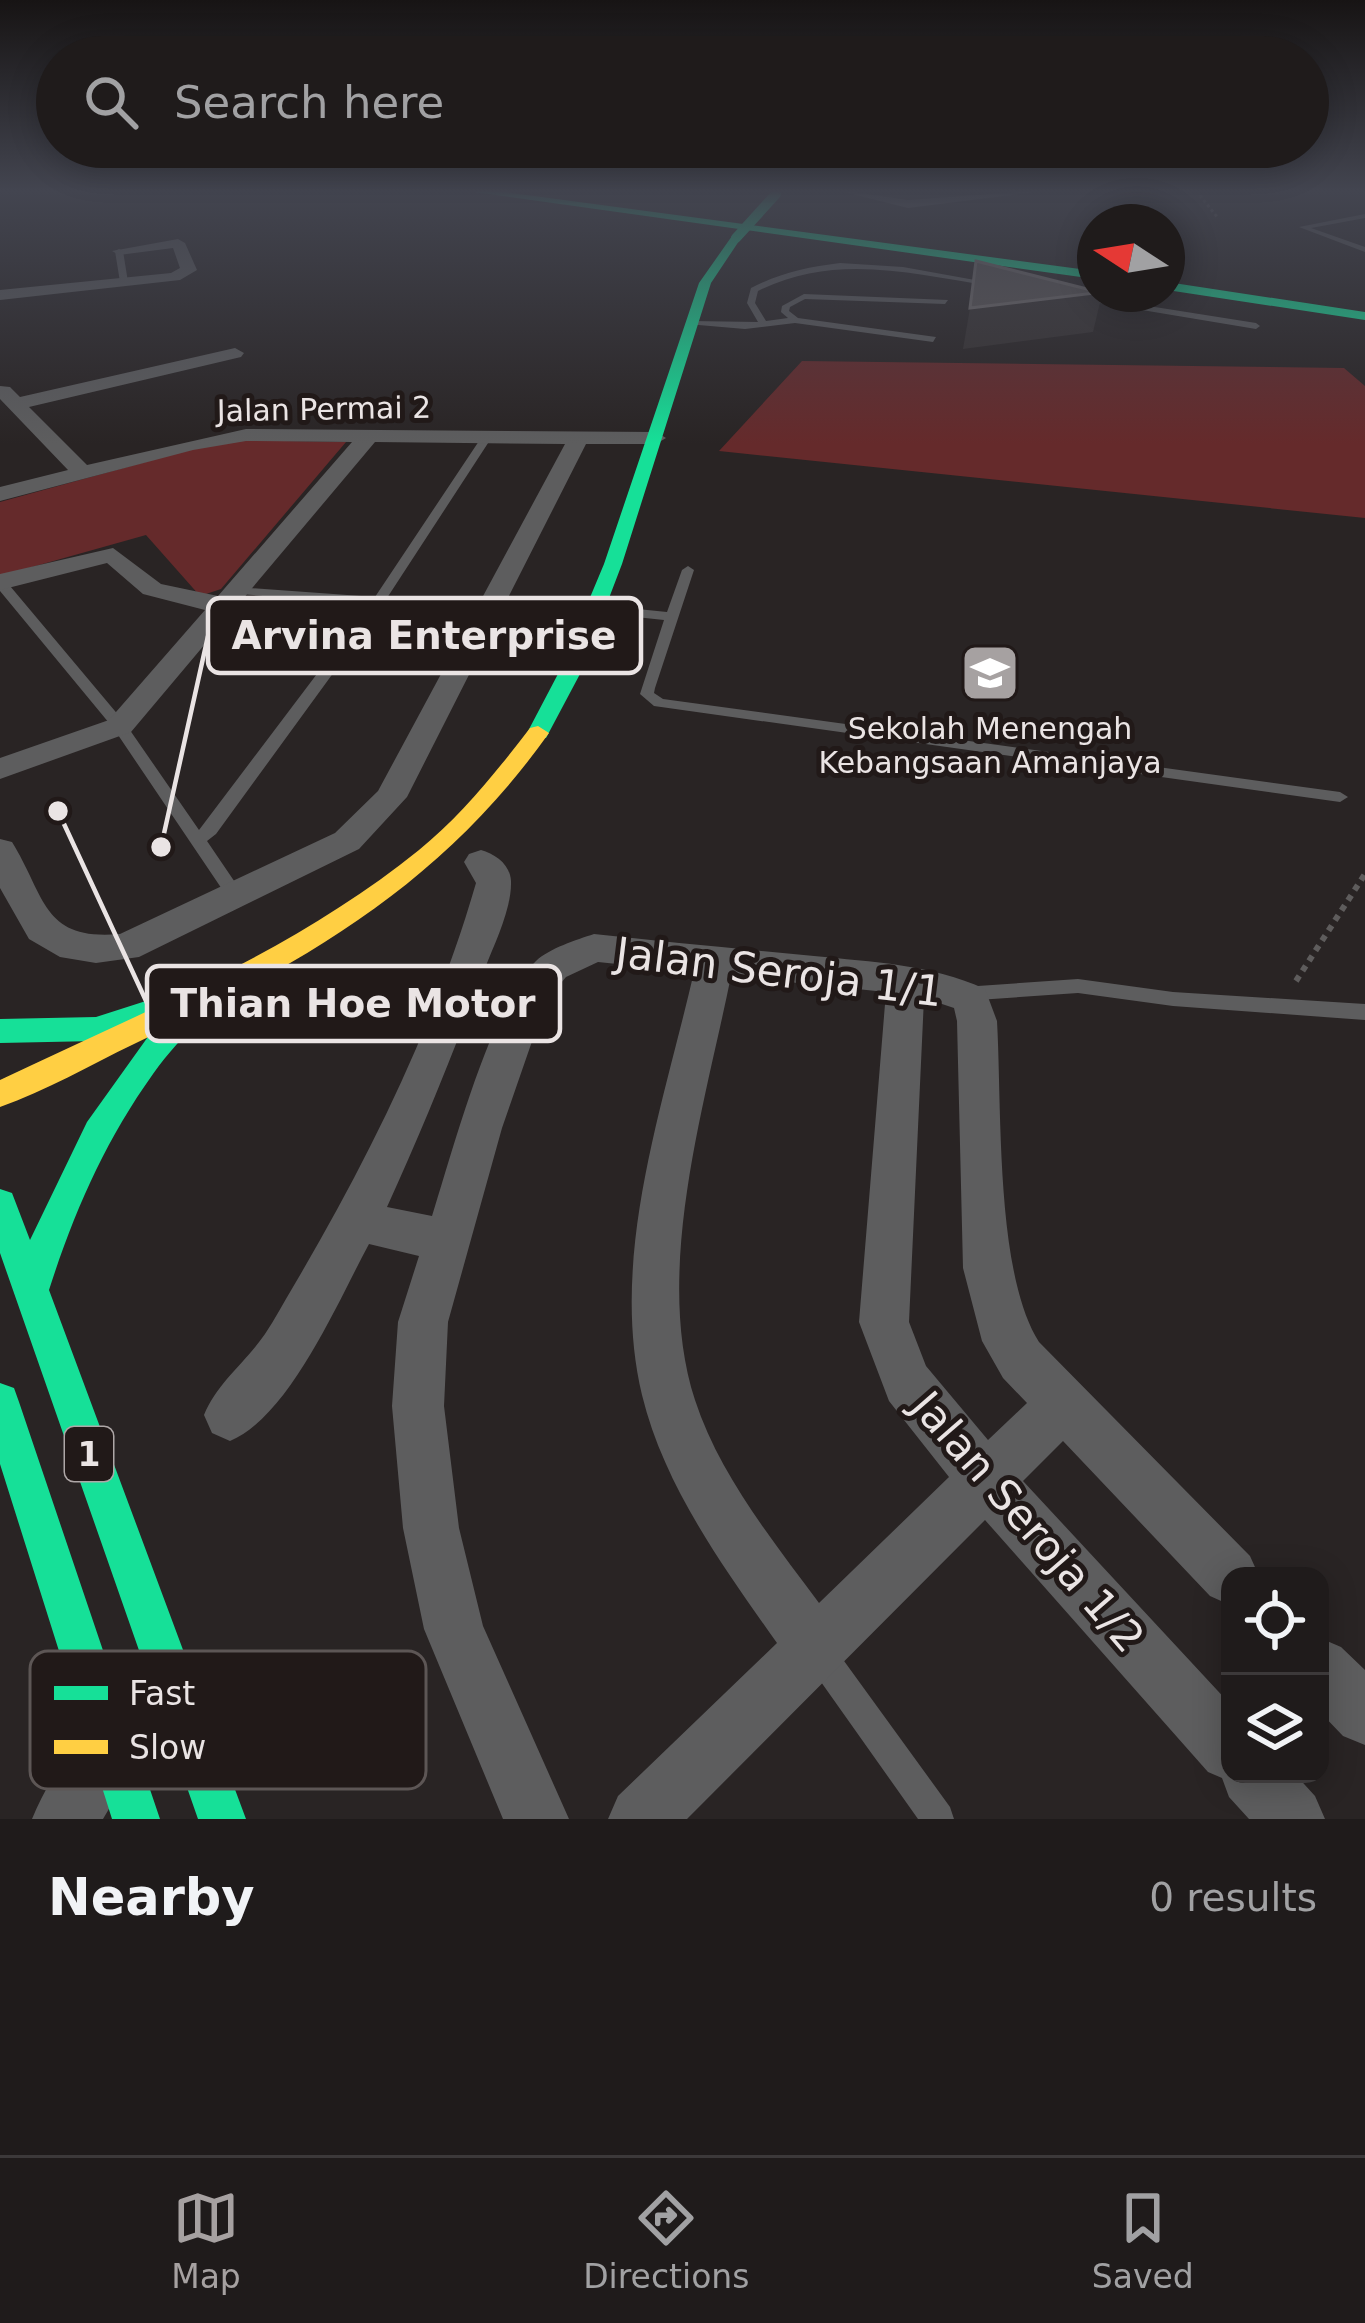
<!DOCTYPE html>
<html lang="en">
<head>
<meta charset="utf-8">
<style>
	:root { --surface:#1f1b1b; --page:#2c2828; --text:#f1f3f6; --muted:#a1a1a3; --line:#3c393a; --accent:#a6a1a1 }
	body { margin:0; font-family:"DejaVu Sans",sans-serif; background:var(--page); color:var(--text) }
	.controls { position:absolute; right:36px; bottom:36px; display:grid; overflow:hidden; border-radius:24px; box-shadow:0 6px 30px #0003 }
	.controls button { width:108px; height:108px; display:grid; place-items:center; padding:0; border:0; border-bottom:3px solid var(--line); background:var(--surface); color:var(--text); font:60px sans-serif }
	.compass { position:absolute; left:1077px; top:204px; width:108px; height:108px; border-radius:50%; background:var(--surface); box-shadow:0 6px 30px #0003; rotate:282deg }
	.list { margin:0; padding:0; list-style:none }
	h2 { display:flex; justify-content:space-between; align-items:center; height:156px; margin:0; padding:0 48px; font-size:51px }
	h2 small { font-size:39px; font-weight:400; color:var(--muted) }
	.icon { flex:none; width:66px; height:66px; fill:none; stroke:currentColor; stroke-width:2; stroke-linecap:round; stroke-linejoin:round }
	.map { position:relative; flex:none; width:1365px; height:1819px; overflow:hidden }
	.search { position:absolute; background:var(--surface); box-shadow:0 6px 30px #0003; left:36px; right:36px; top:36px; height:132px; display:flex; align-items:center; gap:30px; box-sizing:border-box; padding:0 42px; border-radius:66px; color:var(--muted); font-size:45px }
	.sheet { height:336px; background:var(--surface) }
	nav { display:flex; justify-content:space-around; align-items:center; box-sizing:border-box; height:168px; border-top:3px solid var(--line); background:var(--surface); font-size:33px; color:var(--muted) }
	nav a { display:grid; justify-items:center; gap:6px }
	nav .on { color:var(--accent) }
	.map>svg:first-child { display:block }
</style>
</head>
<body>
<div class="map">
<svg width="1365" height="1819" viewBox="0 0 1365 1819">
	<rect width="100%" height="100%" fill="#292424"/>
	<path fill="#652a2b" d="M802,361l542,7 21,18v132l-646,-67z
		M225,440l121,2 -125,147 -21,7 -54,-61 -146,41v-74z"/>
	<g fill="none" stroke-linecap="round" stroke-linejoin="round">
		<path stroke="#5e5c5c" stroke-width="3" stroke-dasharray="3 3" stroke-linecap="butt" d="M1201,189v8l17,21"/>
		<path stroke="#5e5c5c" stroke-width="6" stroke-dasharray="6 6" stroke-linecap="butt" d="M1296,981l69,-107"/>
		<path fill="#5d5d5e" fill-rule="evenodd" d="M923,189h9l-6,3z
			M1365,214v4l-54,10 54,19v5l-66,-25z
			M119,249l4,2 5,31 -4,2 -4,-2 -5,-31z
			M840,263l63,4 94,17 -4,2c-81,-12 -158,-34 -235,5l-3,12 11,18 22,-3 -7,-6 1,-6 22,-12 144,6 -3,4 -140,-5 -15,8 -1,4 9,7 138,19 -3,5 -138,-19 -50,6 -58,-5 4,-3 67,1 -11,-19 4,-15c29,-15 56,-21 89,-25z
			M1079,295l177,28 4,3 -4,3 -180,-30z
			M483,435l9,2 -105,161 104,9 7,4 -7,4 -109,-9 -166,228 -9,7 38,56 -3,4h-12l-116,-172 -114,-138v-12l5,1 120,143 74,107 170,-225 -129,-11 -5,-1v-6l140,10z
			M688,566l6,4 -39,118 -1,5 9,6 677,93 8,5 -8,5 -686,-96 -14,-12 24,-74 -66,-7 -7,-4 7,-4 69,7 15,-42z
			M1078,979l95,13 192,12v16l-192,-14 -95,-13 -115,8 -7,-2 -3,-5 3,-5 7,-2z
			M820,1639l11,4 119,164 4,12h-36l-109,-154 -4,-11 4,-11z"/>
		<path fill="#5d5d5e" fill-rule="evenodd" d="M832,189l76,11 151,-11 -151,19z
			M178,239l7,4 12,27 -17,10 -180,20v-10l171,-17 9,-5 -7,-20 -54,7 -7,-4z
			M235,348l9,5 -3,4 -212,50 58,58 159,-36 410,3 10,6 -10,6h-70l-179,353 -48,52 -220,108 -43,6 -36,-6 -31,-18 -29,-51v-49l12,3c34,55 30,99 108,92l215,-101 43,-42 187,-347 -190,-2 -244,290 -131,47v-21l109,-38 96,-110 -62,-16 -36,-31 -107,27v-16l113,-26 48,36 57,12 134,-154 -106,-1 -53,9 -193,51v-14l68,-17 -68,-71v-13l10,1 10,10z
			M481,850c14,4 29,14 30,31 1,27 -16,62 -26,87 -30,81 -62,160 -98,239l45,9c20,-63 59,-211 104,-255 14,-13 40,-21 58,-27 74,8 146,15 220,22 58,6 117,8 171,33l12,32c5,86 -2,252 42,321l211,214 9,20h-29v29l-20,-9 -147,-155 -40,40 207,223v70h65l20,22 10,23h-76l-20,-22 -7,-19 -14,-6 -223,-252 -298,299h-79l10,-23 159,-153c-53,-75 -113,-157 -135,-248 -33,-138 21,-288 52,-423l-96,-10 -32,15 -20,24 -44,127 -54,194 -4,84 15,122 24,98 86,193h-66l-79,-190 -21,-101 -11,-122 6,-84 21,-66 -50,-12c-31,57 -79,172 -139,197l-18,-8 -8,-18c13,-32 41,-52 61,-81 10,-15 19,-32 28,-47 75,-127 142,-262 183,-404l-12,-21 5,-8zM731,976l155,16 -27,330 30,79 60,76 -130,126c-46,-62 -100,-129 -124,-203 -42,-129 10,-295 36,-424zM924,998l30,10 3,13 6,247 19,73 21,37 24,25 -39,37 -62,-74 -17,-44z
			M1320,1638l21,9 24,23v75l-22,-9 -23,-24z
			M107,1726l22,10 10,22 -36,61h-71c15,-36 39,-78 75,-93z"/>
		<path fill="#16e098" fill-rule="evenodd" d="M453,189h28l614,82v8z
			M732,236l9,2 -30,45 -89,281 -42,110 -34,64h-16l-3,-5 31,-59 46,-110 95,-281z
			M1167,282l198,30v8l-198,-30z
			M202,983l10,3 5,8c-17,29 -45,52 -64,80 -48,67 -79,138 -104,216l197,529h-48l-198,-566v-64l12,4 18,47 57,-118 73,-102 -64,21 -96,2v-24l96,-2z
			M0,1383l14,5 5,14 141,417h-48l-112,-355z"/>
		<path fill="#ffcf43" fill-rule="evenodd" d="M538,726l11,7c-110,155 -248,231 -415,311 -44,21 -88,47 -134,63v-27c143,-68 294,-129 419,-230 43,-35 77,-78 111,-122z"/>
		<path stroke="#16e098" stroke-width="10" d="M736,238l40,-44"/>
	</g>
	<path fill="#373232" d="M1095,294h7l-9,38 -130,17 7,-41z"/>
	<path fill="#5d5858" stroke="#736e6e" stroke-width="3" d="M976,261l119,30v2l-125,15z"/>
	<linearGradient id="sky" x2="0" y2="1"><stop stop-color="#171414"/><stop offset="0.43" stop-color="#434550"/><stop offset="1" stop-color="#434550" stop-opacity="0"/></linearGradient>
	<rect width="1365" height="444" fill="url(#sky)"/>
	<defs>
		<g id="school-square" transform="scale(3)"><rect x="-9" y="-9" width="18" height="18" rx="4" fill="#a6a1a1" stroke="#211918"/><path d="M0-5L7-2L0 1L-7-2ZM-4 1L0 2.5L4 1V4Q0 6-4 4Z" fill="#fff"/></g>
	</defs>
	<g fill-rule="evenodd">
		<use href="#school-square" x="990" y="673"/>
	</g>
	<g text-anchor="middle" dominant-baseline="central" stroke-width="10" stroke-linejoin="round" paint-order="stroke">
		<g font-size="30" fill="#eae4e4" stroke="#211918">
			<text transform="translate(324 409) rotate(-1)">Jalan Permai 2</text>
		</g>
		<g font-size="30" fill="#eae4e4" stroke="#211918">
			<text x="990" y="728">Sekolah Menengah<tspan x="990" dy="34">Kebangsaan Amanjaya</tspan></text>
		</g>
		<rect fill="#211918" stroke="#aea7a7" stroke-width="3" x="65" y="1427" width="48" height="54" rx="9"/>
		<g font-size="33" font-weight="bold" fill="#eae4e4">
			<text x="89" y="1454">1</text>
		</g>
		<g font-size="42" fill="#eae4e4" stroke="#211918">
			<text transform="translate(779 972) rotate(7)">Jalan Seroja 1/1</text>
			<text transform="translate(1028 1522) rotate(49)">Jalan Seroja 1/2</text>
		</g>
	</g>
	<rect x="30" y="1651" width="396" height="138" rx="18" fill="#211918" stroke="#5d5655" stroke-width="3"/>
	<rect x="54" y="1686" width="54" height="14" fill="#16e098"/>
	<rect x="54" y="1740" width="54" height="14" fill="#ffcf43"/>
	<g font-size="33" fill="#eae4e4">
		<text x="129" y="1705">Fast</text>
		<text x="129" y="1759">Slow</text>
	</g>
	<path fill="none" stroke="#eae4e4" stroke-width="4.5" d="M161 847L208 636M58 811L147 1003"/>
	<g fill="#eae4e4" stroke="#211918" stroke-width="4.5">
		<circle cx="161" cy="847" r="12"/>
		<circle cx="58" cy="811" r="12"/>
	</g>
	<g fill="#211918" stroke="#eae4e4" stroke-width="4.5">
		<rect x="208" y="598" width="433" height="75" rx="12"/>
		<rect x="147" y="966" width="413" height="75" rx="12"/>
	</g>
	<g font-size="39" text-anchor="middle" font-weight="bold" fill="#eae4e4">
		<text x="424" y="649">Arvina Enterprise</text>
		<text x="353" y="1017">Thian Hoe Motor</text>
	</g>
</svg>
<div class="controls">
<button><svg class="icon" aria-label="locate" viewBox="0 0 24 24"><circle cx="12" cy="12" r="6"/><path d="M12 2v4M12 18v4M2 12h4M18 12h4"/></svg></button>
<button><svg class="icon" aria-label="layers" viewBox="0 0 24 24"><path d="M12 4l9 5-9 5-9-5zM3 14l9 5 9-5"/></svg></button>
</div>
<svg class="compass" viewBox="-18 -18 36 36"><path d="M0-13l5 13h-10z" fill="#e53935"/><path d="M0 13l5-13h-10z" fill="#a1a1a3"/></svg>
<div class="search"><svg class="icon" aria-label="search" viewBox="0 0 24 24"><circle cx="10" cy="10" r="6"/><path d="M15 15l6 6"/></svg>Search here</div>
</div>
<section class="sheet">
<h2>Nearby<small>0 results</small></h2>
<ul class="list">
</ul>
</section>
<nav>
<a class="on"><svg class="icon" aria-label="map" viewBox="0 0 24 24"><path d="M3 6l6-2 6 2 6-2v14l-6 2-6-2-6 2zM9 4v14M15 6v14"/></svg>Map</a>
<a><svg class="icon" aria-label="directions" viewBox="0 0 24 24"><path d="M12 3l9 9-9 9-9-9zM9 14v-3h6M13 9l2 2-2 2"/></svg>Directions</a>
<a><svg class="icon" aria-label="saved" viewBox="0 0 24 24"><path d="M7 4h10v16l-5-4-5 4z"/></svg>Saved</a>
</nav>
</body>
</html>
